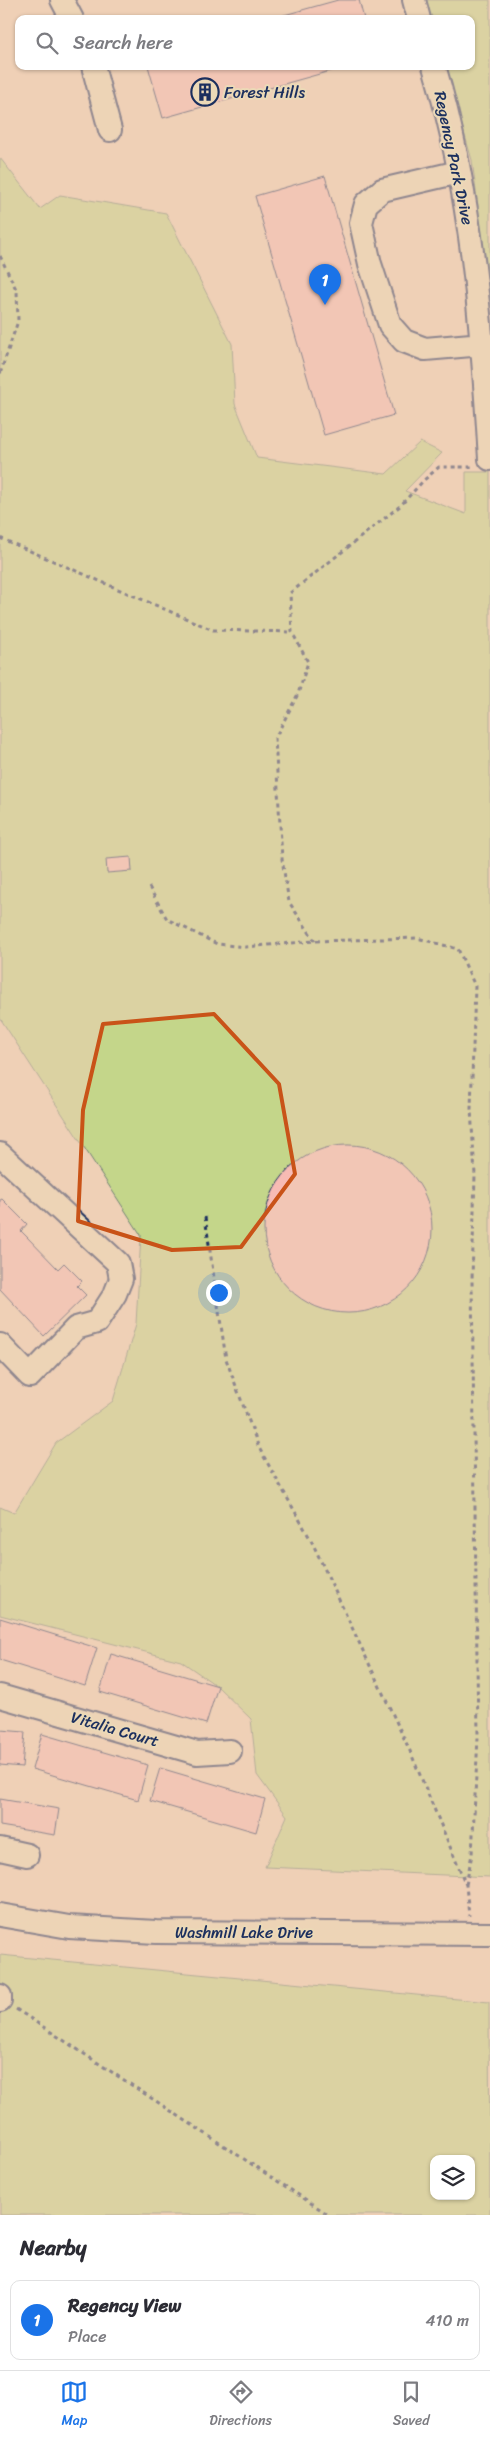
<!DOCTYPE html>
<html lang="en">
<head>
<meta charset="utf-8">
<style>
	:root { --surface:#fff; --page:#f2f2f3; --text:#2b2b33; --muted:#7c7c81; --line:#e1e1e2; --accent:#1a73e8 }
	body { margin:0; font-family:Sriracha,sans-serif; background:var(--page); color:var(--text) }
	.controls { position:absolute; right:15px; bottom:15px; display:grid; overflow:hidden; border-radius:10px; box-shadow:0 1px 4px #0004 }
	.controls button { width:45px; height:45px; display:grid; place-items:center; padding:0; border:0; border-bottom:1px solid var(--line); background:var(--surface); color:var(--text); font:25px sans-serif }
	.you { position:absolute; left:218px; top:1292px; width:18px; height:18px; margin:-12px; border:4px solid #fff; border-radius:50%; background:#1a73e8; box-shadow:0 0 0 8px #1a73e833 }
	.badge { display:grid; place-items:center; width:32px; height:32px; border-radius:50%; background:var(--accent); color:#fff; font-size:16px; font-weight:700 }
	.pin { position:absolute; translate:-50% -41px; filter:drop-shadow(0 1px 2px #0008) }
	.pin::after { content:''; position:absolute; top:26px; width:18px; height:15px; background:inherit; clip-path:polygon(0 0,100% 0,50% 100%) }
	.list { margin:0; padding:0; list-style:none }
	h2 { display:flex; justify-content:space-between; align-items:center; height:65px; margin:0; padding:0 20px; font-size:21px }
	h2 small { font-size:16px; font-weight:400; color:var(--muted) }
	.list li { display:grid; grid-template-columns:32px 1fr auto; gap:15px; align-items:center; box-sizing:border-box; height:80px; margin:0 10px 10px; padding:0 10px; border:1px solid var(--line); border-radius:10px }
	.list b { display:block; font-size:19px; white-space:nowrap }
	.list p { margin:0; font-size:16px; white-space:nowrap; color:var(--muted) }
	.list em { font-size:16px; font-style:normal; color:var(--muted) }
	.icon { flex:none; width:28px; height:28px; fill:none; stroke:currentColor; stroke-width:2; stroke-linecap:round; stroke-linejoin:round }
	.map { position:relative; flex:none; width:490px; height:2215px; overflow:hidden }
	.search { position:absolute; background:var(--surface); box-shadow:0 1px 4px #0004; left:15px; right:15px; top:15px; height:55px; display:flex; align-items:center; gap:12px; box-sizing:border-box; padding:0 18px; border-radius:10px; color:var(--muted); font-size:19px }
	.sheet { height:155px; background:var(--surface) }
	nav { display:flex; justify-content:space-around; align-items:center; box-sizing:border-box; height:70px; border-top:1px solid var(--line); background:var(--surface); font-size:14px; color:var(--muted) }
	nav a { display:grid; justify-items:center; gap:2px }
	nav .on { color:var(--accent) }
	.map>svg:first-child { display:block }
</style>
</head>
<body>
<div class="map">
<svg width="490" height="2215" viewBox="0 0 490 2215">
	<rect width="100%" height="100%" fill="#efd0b6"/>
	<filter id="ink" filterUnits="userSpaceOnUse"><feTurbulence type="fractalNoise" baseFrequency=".02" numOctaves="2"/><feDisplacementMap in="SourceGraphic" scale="10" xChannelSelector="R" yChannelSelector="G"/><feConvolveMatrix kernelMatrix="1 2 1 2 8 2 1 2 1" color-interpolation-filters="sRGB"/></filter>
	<g filter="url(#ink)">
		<path fill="#c4d68a" stroke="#708274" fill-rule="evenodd" d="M426,0h64v298l-18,-138 -27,-94h26v-47h-40z
			M0,158l40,51 20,-14 106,18 66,131 3,60 22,54 129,16 34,-32 22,11 -37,38 61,23v-42h24v1405l-225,-10 22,-51 -30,-41 -6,-56 -34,-33 -36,-25 -181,-46v-108l14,6 42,-70 57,-42 23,-77 5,-89 -141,-217z
			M0,1955l489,47 1,213h-490zM434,2159h37v37h-37z"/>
		<path fill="#f7bbb4" stroke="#1b2f5e" d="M338,0h21l5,19h-94z
			M148,66h200l-185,52z
			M325,176l69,239 -70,20 -69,-239z
			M131,857l1,14 -25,2 -1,-14z
			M264 1229a84 84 0 1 1 168 0a84 84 0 1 1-168 0Z
			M2,1199l25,25 -6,7 5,5 32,33 6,-6 18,18 -5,5 9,9 -42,41 -44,-47v-89z
			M0,1618l97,30 -12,38 -85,-26z
			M111,1654l107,32 -12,38 -106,-32z
			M0,1730l25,2 -3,35 -22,-2z
			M42,1734l106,31 -10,35 -106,-31z
			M160,1768l105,31 -9,33 -106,-31z
			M0,1799l59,10 -4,26 -55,-9z"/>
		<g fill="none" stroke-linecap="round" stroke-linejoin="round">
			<g stroke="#1b2f5e" stroke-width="26">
				<path id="minor" d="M62,0l10,19
					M414,0l5,19
					M93,66l17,64
					M434,66c38,128 48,261 56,393
					M459,172l-77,18 -16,14 -5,19 9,41 20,61 14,16 21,8 58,-5
					M0,1154l118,109 3,16 -6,15 -18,28 -21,6 -46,48 -30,-31
					M0,1696l197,57 33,-2
					M0,1849l27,6
					M0,1915l69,12 87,5 334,2
					M0,1996v5"/>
			</g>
			<path stroke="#1b2f5e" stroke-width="3" stroke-dasharray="4 4" stroke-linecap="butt" d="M0,256l17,35 1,30 -18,53
				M0,538l213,92 79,2
				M149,887l18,32 50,25 28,3 70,-6 102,-3 41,11 17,37 -4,123 4,66 -3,105 6,457 -6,117 -6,31
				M315,941l-26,-39 -7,-43 -7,-121 23,-44 10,-32 -16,-30 -2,-39 110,-87 24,-26 15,-13h35
				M205,1217l21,142 33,89 52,92 99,211 56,134 3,31
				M16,2009l313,206"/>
			<use href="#minor" stroke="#ecd9b7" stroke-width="22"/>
		</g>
	</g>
	<path d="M0 0H490V2215H0ZM214,1014l65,70 16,90 -54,73 -69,3 -94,-29 5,-111 20,-86z" fill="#efd0b6" fill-opacity=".55" fill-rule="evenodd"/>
	<path fill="none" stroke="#c95318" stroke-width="4" stroke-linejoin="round" d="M214,1014l65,70 16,90 -54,73 -69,3 -94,-29 5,-111 20,-86z"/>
	<defs>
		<g id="building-ring" transform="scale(1.4375)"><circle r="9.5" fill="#ecd9b7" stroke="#1b2f5e" stroke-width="1.5"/><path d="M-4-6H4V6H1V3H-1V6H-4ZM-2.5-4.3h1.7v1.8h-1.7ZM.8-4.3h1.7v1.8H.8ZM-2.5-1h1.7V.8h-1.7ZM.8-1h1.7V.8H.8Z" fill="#1b2f5e"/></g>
	</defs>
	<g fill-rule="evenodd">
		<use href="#building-ring" x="205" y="92"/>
	</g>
	<g text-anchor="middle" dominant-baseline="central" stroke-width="4" stroke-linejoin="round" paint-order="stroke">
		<g font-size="16" fill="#1b2f5e" stroke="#ecd9b7" text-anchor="start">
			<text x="224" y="92">Forest Hills</text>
		</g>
		<g font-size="16" fill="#1b2f5e" stroke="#ecd9b7">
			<text transform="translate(454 158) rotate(78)">Regency Park Drive</text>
			<text transform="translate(115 1729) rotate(16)">Vitalia Court</text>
			<text x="244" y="1932">Washmill Lake Drive</text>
		</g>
	</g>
</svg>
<div class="controls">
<button><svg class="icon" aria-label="layers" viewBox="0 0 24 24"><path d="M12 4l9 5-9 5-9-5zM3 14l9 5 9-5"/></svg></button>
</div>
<div class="you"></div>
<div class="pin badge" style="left:325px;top:305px">1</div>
<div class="search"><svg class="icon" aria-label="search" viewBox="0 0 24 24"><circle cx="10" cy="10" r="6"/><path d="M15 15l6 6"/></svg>Search here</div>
</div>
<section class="sheet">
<h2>Nearby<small></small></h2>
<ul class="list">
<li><span class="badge">1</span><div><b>Regency View</b><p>Place</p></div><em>410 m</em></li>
</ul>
</section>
<nav>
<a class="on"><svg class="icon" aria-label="map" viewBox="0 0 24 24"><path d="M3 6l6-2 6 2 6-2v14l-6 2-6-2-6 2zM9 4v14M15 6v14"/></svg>Map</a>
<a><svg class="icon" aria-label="directions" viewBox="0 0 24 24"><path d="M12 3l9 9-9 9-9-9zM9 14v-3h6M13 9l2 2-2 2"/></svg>Directions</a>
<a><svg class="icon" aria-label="saved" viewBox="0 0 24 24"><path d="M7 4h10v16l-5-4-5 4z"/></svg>Saved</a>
</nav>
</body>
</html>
